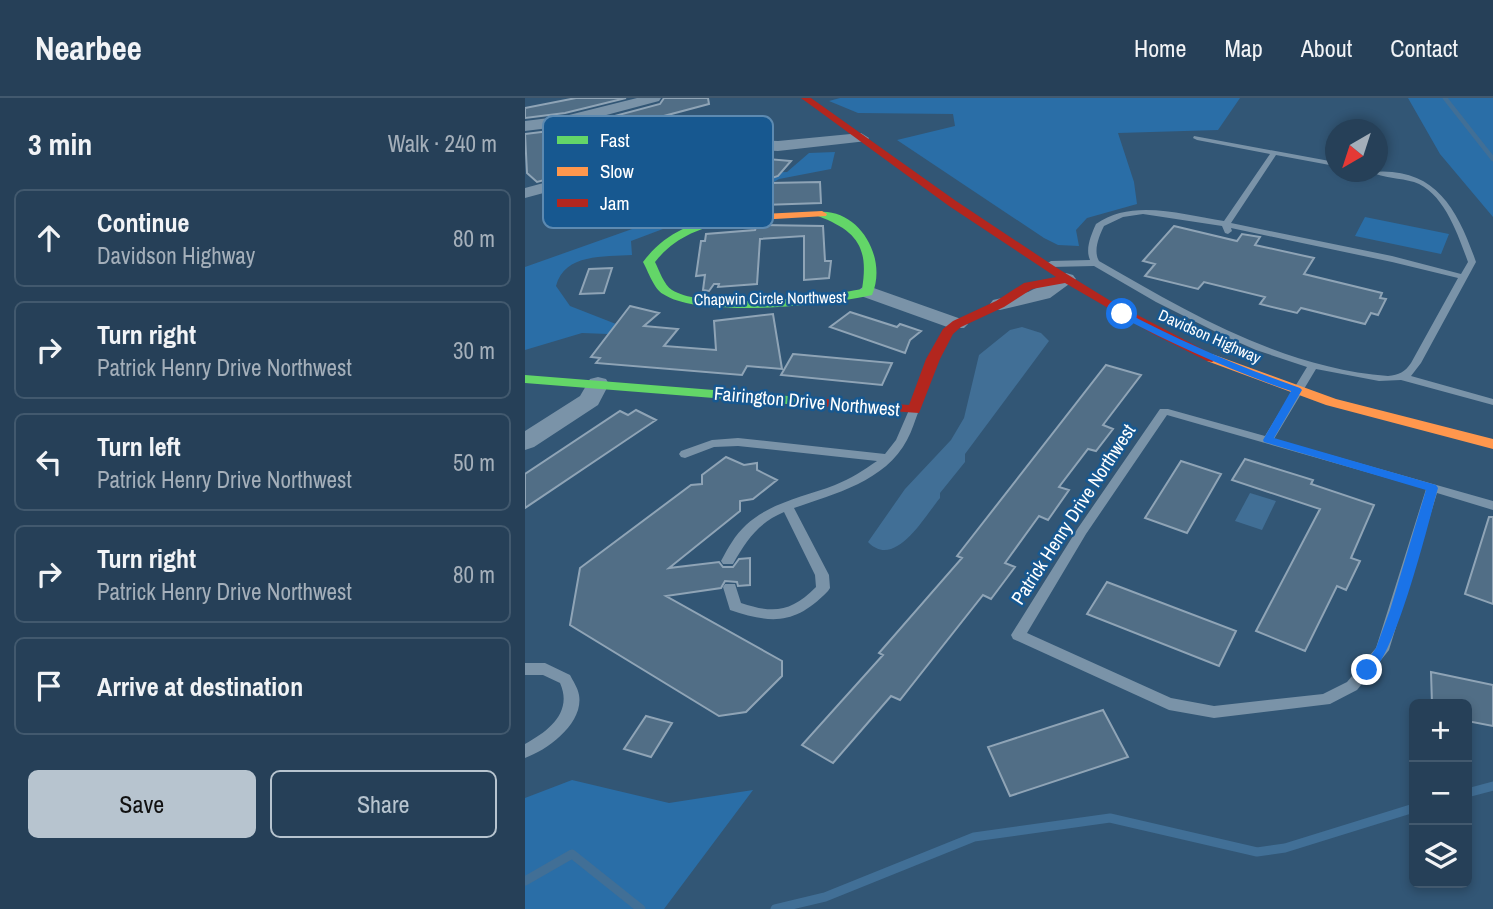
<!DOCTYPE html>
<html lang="en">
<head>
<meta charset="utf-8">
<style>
	:root { --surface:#264058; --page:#2e475e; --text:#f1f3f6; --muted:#a4afba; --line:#42596e; --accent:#b7c4cf }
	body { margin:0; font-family:"Archivo Narrow",sans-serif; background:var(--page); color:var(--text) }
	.controls { position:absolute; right:21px; bottom:21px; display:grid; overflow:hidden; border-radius:10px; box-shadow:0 4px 10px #0003 }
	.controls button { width:63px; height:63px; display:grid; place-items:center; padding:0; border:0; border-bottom:2px solid var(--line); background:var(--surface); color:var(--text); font:35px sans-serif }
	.compass { position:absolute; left:800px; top:21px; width:63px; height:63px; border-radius:50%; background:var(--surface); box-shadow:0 4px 10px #0003; rotate:219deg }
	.stop { position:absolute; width:21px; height:21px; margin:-16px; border:5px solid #1a73e8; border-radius:50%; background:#fff }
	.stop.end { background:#1a73e8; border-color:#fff; box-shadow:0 2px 7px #0008 }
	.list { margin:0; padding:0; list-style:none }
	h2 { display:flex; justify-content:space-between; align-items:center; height:91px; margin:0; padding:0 28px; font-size:30px }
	h2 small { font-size:23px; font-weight:400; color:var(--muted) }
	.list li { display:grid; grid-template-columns:46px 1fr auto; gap:21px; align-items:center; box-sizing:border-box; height:98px; margin:0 14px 14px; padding:0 14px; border:2px solid var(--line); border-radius:10px }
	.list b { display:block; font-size:26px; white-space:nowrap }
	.list p { margin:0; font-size:23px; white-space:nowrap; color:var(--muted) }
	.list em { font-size:23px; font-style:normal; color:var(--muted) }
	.actions { display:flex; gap:14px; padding:21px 28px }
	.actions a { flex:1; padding:16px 0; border:2px solid var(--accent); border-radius:10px; text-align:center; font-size:24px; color:var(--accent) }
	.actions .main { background:var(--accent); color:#111 }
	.icon { flex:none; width:38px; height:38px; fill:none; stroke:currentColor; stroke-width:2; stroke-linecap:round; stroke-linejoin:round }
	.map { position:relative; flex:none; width:968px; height:811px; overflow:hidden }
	header { display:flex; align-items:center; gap:42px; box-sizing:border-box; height:98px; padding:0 35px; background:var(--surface); border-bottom:2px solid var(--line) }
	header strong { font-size:33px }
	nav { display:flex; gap:38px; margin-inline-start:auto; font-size:24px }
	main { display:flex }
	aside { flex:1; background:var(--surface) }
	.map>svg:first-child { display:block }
</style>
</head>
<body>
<header>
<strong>Nearbee</strong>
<nav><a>Home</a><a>Map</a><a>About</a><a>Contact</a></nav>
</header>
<main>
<aside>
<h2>3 min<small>Walk · 240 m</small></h2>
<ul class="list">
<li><svg class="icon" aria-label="ahead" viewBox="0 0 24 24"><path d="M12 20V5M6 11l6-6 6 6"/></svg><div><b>Continue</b><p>Davidson Highway</p></div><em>80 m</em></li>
<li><svg class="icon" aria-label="right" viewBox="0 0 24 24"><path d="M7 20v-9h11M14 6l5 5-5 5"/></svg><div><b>Turn right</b><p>Patrick Henry Drive Northwest</p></div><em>30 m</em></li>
<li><svg class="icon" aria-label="left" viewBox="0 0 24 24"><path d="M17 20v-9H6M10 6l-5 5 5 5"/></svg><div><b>Turn left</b><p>Patrick Henry Drive Northwest</p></div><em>50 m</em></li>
<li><svg class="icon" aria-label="right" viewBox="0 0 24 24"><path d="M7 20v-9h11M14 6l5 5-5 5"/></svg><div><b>Turn right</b><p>Patrick Henry Drive Northwest</p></div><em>80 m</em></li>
<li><svg class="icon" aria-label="arrive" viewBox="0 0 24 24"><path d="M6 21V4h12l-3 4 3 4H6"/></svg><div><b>Arrive at destination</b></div></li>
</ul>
<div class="actions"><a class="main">Save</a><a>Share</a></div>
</aside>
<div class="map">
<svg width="968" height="811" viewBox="0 0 968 811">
	<rect width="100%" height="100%" fill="#325675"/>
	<path fill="#2a6ea7" d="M315,0h400l-22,32 -100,3 16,49 3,22 -50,14 -11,12 3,16 -21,-1 -14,-7 -147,-98 58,-14 -2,-12 -95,-1 -29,-12z
		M883,0h85v119l-53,-63z
		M310,54l-4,17 -52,10 -31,18 -117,44 1,14c-28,2 -67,-2 -76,31l14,20 46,18 -8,10 -26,-1 -57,17v-83l189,-67 30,-8 -5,-8 22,-11 26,-1 22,-19z
		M840,119l84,17 -8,20 -86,-18z
		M47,682l97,23 84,-13 -89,119h-139v-111z"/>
	<path fill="#416f96" d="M497,229l19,6 8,8 -84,113v8l-25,31v5c-16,19 -45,72 -72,44l37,-53 46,-49 13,-22 15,-63 31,-25z
		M725,395l26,8 -14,29 -27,-9z"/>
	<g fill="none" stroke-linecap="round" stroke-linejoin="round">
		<path stroke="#416f96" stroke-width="4.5" d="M920,0l48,61"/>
		<path stroke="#416f96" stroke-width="9" d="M942,695l26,-7
			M0,783l47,-27 69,55
			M250,811l50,-12 149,-60 136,-19 147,34 28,-4 129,-40"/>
	</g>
	<path fill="#516e86" stroke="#8fa4b6" stroke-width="2" d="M51,0h50l-61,15 -40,5v-10z
		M139,0h44l1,6 -45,12 28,10 -5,2 7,2 -51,20 -9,-5 -64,19 9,7 -42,11 -10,-9 -2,-39 41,-5 94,-25z
		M199,57l67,6 -13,15 -60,20 -22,-13z
		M295,84l1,21 -58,2 7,-22z
		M232,127l66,1 2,35h6l-2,17 -25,2v-44l-44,3 -3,45 -39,3 1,-3h-5l-5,7 -6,-1 2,-15 -9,1 5,-35h4l1,-7 49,-4z
		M649,128l63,15 5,-7 18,3 -5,8 59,13 -10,16 78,19 -2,5 6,1 -8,16 -7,-2 -6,11 -64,-16 -4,5 -37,-9 5,-7 -61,-15 -6,7 -53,-13 10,-12 -12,-3z
		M87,170l-8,25 -24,1 9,-25z
		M105,208l29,7 -15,13 34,3 -14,17 52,4 -2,-29 59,-7 9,55 -35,-3 -5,9 -146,-12 4,-5 -9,-1z
		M325,214l47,15 3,-3 21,7 -11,9 -5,13 -75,-26z
		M268,256l99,9 -10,22 -101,-10z
		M581,267l35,10 -38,50 10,4 -17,22 -8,-2 -29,38 10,3 -21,30 -9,-4 -34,47 10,4 -24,32 -8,-4 -83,105 -9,-4 -58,67 -31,-18 81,-90 -4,-2 83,-95 -5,-2z
		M111,312l20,10 -131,88v-34l95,-63 8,4z
		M201,359l18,8 13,-2v7l20,10 -24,19 -13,2v10l-71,57 50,-6 4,5h10l6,-8 11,-1v27l-12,1 -1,-4 -12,-1 -4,7 -55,8 116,65v15l-36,36 -27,4 -149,-91 10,-57 111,-83 11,-1v-9z
		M720,361l68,21 -2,4 63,21 -23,53 9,3 -14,29 -9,-4 -32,65 -49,-20 64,-122 -88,-29z
		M656,363l40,13 -34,59 -42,-15z
		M964,419h4v87l-28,-10z
		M582,484l129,49 -17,35 -132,-52z
		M906,574l62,13v41l-26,-5v-17h-35z
		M578,612l25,47 -118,39 -22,-49z
		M121,618l26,7 -21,34 -27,-8z"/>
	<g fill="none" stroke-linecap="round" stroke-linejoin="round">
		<path fill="#7a93a8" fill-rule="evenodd" d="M669,38l141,26v4l-59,-11 -45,68 161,33 69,18 7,-12c-10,-27 -24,-70 -54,-80 -14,-4 -31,-4 -43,-10 63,-6 86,35 105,90l-55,101 -10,13 82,23v6l-92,-25 -22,1 -63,-12 -42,70 219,62v9l-56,-17 -48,157 -32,40 -27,14 -116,14 -45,-8 -156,-71 -2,-4 67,-107 82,-119h8l97,27 42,-69 -51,-17 -34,-15 -66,-33 -62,-36 -43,1 -5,-3 5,-3 39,-1c-5,-11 1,-25 6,-36 36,-26 88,-9 128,-3l46,-67 -73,-14 -4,-2zM618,116l79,12 3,7 3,1 4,-3 -1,-3 161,34 66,16 -47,85c-6,9 -12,12 -23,13 -105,-8 -199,-63 -289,-115 -6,-10 0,-25 5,-35l19,-9zM642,317l259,74 -50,159 -29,34 -24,12 -109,12 -43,-8 -144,-65 59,-99z
			M389,309l5,3c-4,10 -7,21 -12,30 -21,41 -73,54 -113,68l35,67 1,13 -2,3c-33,34 -56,33 -98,19l-7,-23 2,-3h10l6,19c33,11 50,9 75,-16l-1,-12 -31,-63c-26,11 -38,29 -51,52h-10l-2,-3c7,-13 14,-26 25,-36 25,-23 58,-28 89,-40 15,-6 29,-15 42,-24l-139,-15 -24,1 -29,11 -4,-1 -2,-3 2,-3 31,-11 26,-2 147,16 11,-14 13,-30z
			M0,565h20l25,12c3,6 8,13 9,20 5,28 -31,55 -54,63v-14c24,-13 48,-32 35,-61l-17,-8h-18z"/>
		<path fill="#7a93a8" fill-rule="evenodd" d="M112,0h24l-2,3 -94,25 -40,5v-10l40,-5z
			M336,35l8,5 -2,3 -89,10 -40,-2 -46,4 -167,45v-10l166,-45 47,-4 40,2z
			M541,175l7,2 3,4 -26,19 -50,12 -7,-2 -3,-4 3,-4 35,-8z
			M343,188l96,34 4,4 -4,4h-14l-89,-32 -3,-4 3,-4z
			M73,279l8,2 3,5 -11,21 -64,42 -9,3v-19l55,-35 10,-17z"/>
		<path fill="#63d668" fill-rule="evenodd" d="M293,114c41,-4 70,46 54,83 -44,10 -172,24 -209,-1 -9,-5 -15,-23 -20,-32 22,-29 48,-39 82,-46l5,3 -1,2c-31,8 -54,16 -74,41 4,8 9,23 17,28 34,21 150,7 190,-1 7,-42 -5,-58 -44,-73z
			M0,277l300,24 7,4 -7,4 -300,-24z"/>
		<path fill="#ff974d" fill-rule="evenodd" d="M297,113l5,3 -1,2 -101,6 -5,-3 5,-3z
			M687,256l124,45 157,40v10l-167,-44 -119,-44v-6z"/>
		<path fill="#b3261e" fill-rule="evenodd" d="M276,0h10l145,103 101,67 52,32 110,58 -7,4 -5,-1 -54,-27 -88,-51 -33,6 -28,18 -43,20 -8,7 -13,25 -21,54 -99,-7 -2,-3 7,-4 84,6 17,-46 17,-30 10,-8 43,-20 28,-18 32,-6 -107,-71z"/>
	</g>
	<path fill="#1a73e8" d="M594,214h6c57,30 115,55 175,76l2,2 -28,48 162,47 2,3c-9,32 -44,177 -71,188l-6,-6 15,-22 14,-38 36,-120 -162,-48 -1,-2 28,-49c-60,-20 -116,-46 -172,-75z"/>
	<g text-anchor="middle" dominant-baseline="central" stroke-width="5" stroke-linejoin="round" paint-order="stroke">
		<g font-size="16" fill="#fff" stroke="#175890">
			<text transform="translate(245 200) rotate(-1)">Chapwin Circle Northwest</text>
			<text transform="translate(685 238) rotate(24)">Davidson Highway</text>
		</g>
		<g font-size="19" fill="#fff" stroke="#175890">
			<text transform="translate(282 303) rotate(5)">Fairington Drive Northwest</text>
			<text transform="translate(548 416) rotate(-57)">Patrick Henry Drive Northwest</text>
		</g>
	</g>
	<rect x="18" y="18" width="230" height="112" rx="10" fill="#175890" stroke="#5d8ab1" stroke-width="2"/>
	<rect x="32" y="38" width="31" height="8" fill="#63d668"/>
	<rect x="32" y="69" width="31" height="9" fill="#ff974d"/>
	<rect x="32" y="101" width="31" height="8" fill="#b3261e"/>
	<g font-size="19" fill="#fff">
		<text x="75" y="49">Fast</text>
		<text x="75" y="80">Slow</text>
		<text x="75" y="112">Jam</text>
	</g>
</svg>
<div class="controls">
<button>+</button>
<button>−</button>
<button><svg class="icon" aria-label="layers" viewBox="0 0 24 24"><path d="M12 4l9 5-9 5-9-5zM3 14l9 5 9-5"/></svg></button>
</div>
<svg class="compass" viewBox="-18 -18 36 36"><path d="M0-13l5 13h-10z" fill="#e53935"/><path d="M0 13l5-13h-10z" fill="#a4afba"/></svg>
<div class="stop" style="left:597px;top:216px"></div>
<div class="stop end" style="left:842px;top:572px"></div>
</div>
</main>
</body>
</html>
